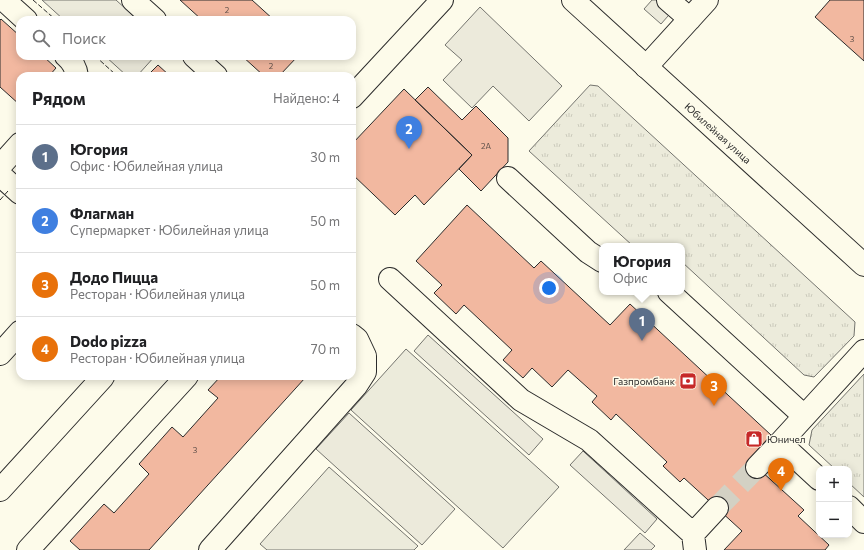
<!DOCTYPE html>
<html lang="ru">
<head>
<meta charset="utf-8">
<style>
	:root { --surface:#fff; --page:#f2f2f2; --text:#202124; --muted:#757577; --line:#e0e0e0; --accent:#ea580c }
	body { margin:0; font-family:Commissioner,sans-serif; background:var(--page); color:var(--text) }
	.controls { position:absolute; right:12px; bottom:12px; display:grid; overflow:hidden; border-radius:8px; box-shadow:0 2px 10px #0003 }
	.controls button { width:36px; height:36px; display:grid; place-items:center; padding:0; border:0; border-bottom:1px solid var(--line); background:var(--surface); color:var(--text); font:20px sans-serif }
	.you { position:absolute; left:549px; top:288px; width:14px; height:14px; margin:-10px; border:3px solid #fff; border-radius:50%; background:#1a73e8; box-shadow:0 0 0 6px #1a73e833 }
	.badge { display:grid; place-items:center; width:26px; height:26px; border-radius:50%; background:var(--accent); color:#fff; font-size:13px; font-weight:700 }
	.pin { position:absolute; translate:-50% -33px; filter:drop-shadow(0 1px 2px #0008) }
	.pin::after { content:''; position:absolute; top:21px; width:14px; height:12px; background:inherit; clip-path:polygon(0 0,100% 0,50% 100%) }
	.popup { position:absolute; left:599px; top:243px; width:86px; height:52px; box-sizing:border-box; display:grid; place-content:center; border-radius:8px; background:var(--surface); filter:drop-shadow(0 1px 3px #0005); font-size:13px; white-space:nowrap; color:var(--muted) }
	.popup b { font-size:15px; color:var(--text) }
	.popup::after { content:''; position:absolute; left:50%; top:100%; margin-left:-8px; border:8px solid transparent; border-top-color:var(--surface) }
	.list { margin:0; padding:0; list-style:none }
	h2 { display:flex; justify-content:space-between; align-items:center; height:52px; margin:0; padding:0 16px; font-size:17px }
	h2 small { font-size:13px; font-weight:400; color:var(--muted) }
	.list li { display:grid; grid-template-columns:26px 1fr auto; gap:12px; align-items:center; box-sizing:border-box; height:64px; padding:0 16px; border-top:1px solid var(--line) }
	.list b { display:block; font-size:15px; white-space:nowrap }
	.list p { margin:0; font-size:13px; white-space:nowrap; color:var(--muted) }
	.list em { font-size:13px; font-style:normal; color:var(--muted) }
	.icon { flex:none; width:22px; height:22px; fill:none; stroke:currentColor; stroke-width:2; stroke-linecap:round; stroke-linejoin:round }
	.map { position:relative; flex:none; width:864px; height:550px; overflow:hidden }
	.search { position:absolute; background:var(--surface); box-shadow:0 2px 10px #0003; left:16px; top:16px; width:340px; height:44px; display:flex; align-items:center; gap:10px; box-sizing:border-box; padding:0 14px; border-radius:12px; color:var(--muted); font-size:15px }
	.panel { position:absolute; background:var(--surface); box-shadow:0 2px 10px #0003; left:16px; top:72px; width:340px; height:308px; border-radius:12px }
	.map>svg:first-child { display:block }
</style>
</head>
<body>
<div class="map">
<svg width="864" height="550" viewBox="0 0 864 550">
	<defs>
		<pattern id="grass-tufts" width="24" height="20" patternUnits="userSpaceOnUse"><rect width="24" height="20" fill="#ecebdb"/><path d="M3 7l-1-3M5 7V3M7 7l1-3M15 17l-1-3M17 17v-4M19 17l1-3" fill="none" stroke="#cbcabc"/></pattern>
	</defs>
	<rect width="100%" height="100%" fill="#fdfbea"/>
	<path fill="url(#grass-tufts)" stroke="#74746e" d="M590,85l8,1 257,236 -1,14 -40,41 -10,-2 -122,-113v-16h-49l-104,-95z
		M864,374v123l-15,-14v-14h-14l-26,-24 3,-15z"/>
	<path fill="#ecebdb" stroke="#74746e" d="M406,349l153,138 -56,61 -152,-138z
		M329,467l89,79 -4,4h-147l-7,-6z"/>
	<path fill="#eceadb" stroke="#74746e" d="M42,0h74l22,20h-74z
		M652,0h30l-21,24 -17,-15z
		M480,7l82,79 -33,35 -36,-35 -21,22 -29,-28 19,-20 -17,-15z
		M105,56h50l-18,20h-10z
		M428,335l115,104 -14,16 -115,-104z
		M349,413l106,96 -33,36 -106,-96z
		M583,451l74,68 -12,14 -75,-68z
		M640,533l15,13 -4,4h-27z"/>
	<path fill="#f2b8a0" stroke="#2b2b2b" d="M180,0h72l22,20h-72z
		M830,0h34v61l-49,-44z
		M1,19l19,17v20h23l13,12 -7,8h-29v29l-20,-18v-67z
		M242,56h56l-19,20h-15z
		M158,65l12,11h-23z
		M428,87l34,33 14,-14 32,32v24l-27,29 -22,-22 13,-14 -57,-55z
		M404,89l68,66 -48,50 -9,-10 -20,20 -43,-41v-30z
		M467,205l67,63 7,-7 69,64 20,-21 141,131 -22,25 55,50 -6,6 31,29 -4,5h-101l18,-19 -58,-53 -4,4 -17,-16 4,-4 -51,-48 -5,6 -19,-18 5,-6 -29,-26 -16,17 -20,-19 -9,10 -20,-18 9,-10 -48,-45 -8,9 -22,-21 8,-8 -26,-24z
		M221,376h82l2,2 -156,172h-69l-10,-9 34,-37 10,9 35,-39 -10,-10 33,-37 11,10 35,-39 -10,-8z"/>
	<g fill="none" stroke-linecap="round" stroke-linejoin="round">
		<path stroke="#d3d1c4" stroke-width="22" stroke-dasharray="22 11" stroke-linecap="butt" d="M717,508l40,-41"/>
		<g stroke="#2b2b2b" stroke-width="24">
			<path id="minor" d="M4,0l22,20
				M133,0l22,20
				M668,0l22,19
				M66,56c7,6 10,12 11,20
				M194,56l22,20
				M646,67l61,-67
				M352,97l90,-97
				M0,166l20,-22
				M0,175l20,18
				M508,178l80,74 14,9
				M390,279l131,121 68,40 104,94 2,16
				M669,292l135,124
				M0,354l20,-22
				M780,443l39,36
				M757,467l23,-24 84,-92
				M0,490l103,-113 -1,-1
				M849,507l15,15
				M693,534l24,-26
				M28,550l159,-174
				M210,550l146,-164 9,-14v-16l-8,-17 -5,-4"/>
		</g>
		<g stroke="#2b2b2b" stroke-width="24">
			<path id="major" d="M573,0l291,265"/>
		</g>
		<use href="#minor" stroke="#fdfbea" stroke-width="22"/>
		<use href="#major" stroke="#fdfbea" stroke-width="22"/>
		<path stroke="#2b2b2b" stroke-width="1" stroke-dasharray="5 2" stroke-linecap="butt" d="M33,0l23,20
			M95,56l20,18 -2,2
			M0,200l8,-9"/>
	</g>
	<defs>
		<g id="bank-square" transform="scale(0.9)"><rect x="-9" y="-9" width="18" height="18" rx="4" fill="#c62828" stroke="#fdfbea"/><path d="M-6-4H6V4H-6ZM0-2.3a2.3 2.3 0 1 0 0 4.6a2.3 2.3 0 1 0 0-4.6Z" fill="#fff"/></g>
		<g id="shop-square" transform="scale(0.9)"><rect x="-9" y="-9" width="18" height="18" rx="4" fill="#c62828" stroke="#fdfbea"/><path d="M-5-2.5h2.3a2.7 3.5 0 0 1 5.4 0H5L5.5 6h-11ZM-1.5-2.5h3a1.5 2.3 0 0 0-3 0Z" fill="#fff"/></g>
	</defs>
	<g fill-rule="evenodd">
		<use href="#bank-square" x="688" y="381"/>
		<use href="#shop-square" x="754" y="439"/>
	</g>
	<g text-anchor="middle" dominant-baseline="central" stroke-width="3" stroke-linejoin="round" paint-order="stroke">
		<g font-size="8" fill="#5d4e48">
			<text x="227" y="10">2</text>
			<text x="852" y="39">3</text>
			<text x="271" y="66">2</text>
			<text x="486" y="146">2А</text>
			<text x="195" y="450">3</text>
		</g>
		<g font-size="10" fill="#2b2b2b" stroke="#fdfbea">
			<text transform="translate(718 133) rotate(42)">Юбилейная улица</text>
		</g>
		<g font-size="10" fill="#2b2b2b" stroke="#fdfbea" text-anchor="end">
			<text x="675" y="381">Газпромбанк</text>
			<text x="767" y="439" text-anchor="start">Юничел</text>
		</g>
	</g>
</svg>
<div class="controls">
<button>+</button>
<button>−</button>
</div>
<div class="you"></div>
<div class="pin badge" style="left:642px;top:341px;background:#5c6f8a">1</div>
<div class="popup"><b>Югория</b>Офис</div>
<div class="pin badge" style="left:409px;top:149px;background:#3f7fe0">2</div>
<div class="pin badge" style="left:714px;top:406px;background:#e8710a">3</div>
<div class="pin badge" style="left:781px;top:491px;background:#e8710a">4</div>
<div class="search"><svg class="icon" aria-label="search" viewBox="0 0 24 24"><circle cx="10" cy="10" r="6"/><path d="M15 15l6 6"/></svg>Поиск</div>
<section class="panel">
<h2>Рядом<small>Найдено: 4</small></h2>
<ul class="list">
<li><span class="badge" style="background:#5c6f8a">1</span><div><b>Югория</b><p>Офис · Юбилейная улица</p></div><em>30 m</em></li>
<li><span class="badge" style="background:#3f7fe0">2</span><div><b>Флагман</b><p>Супермаркет · Юбилейная улица</p></div><em>50 m</em></li>
<li><span class="badge" style="background:#e8710a">3</span><div><b>Додо Пицца</b><p>Ресторан · Юбилейная улица</p></div><em>50 m</em></li>
<li><span class="badge" style="background:#e8710a">4</span><div><b>Dodo pizza</b><p>Ресторан · Юбилейная улица</p></div><em>70 m</em></li>
</ul>
</section>
</div>
</body>
</html>
